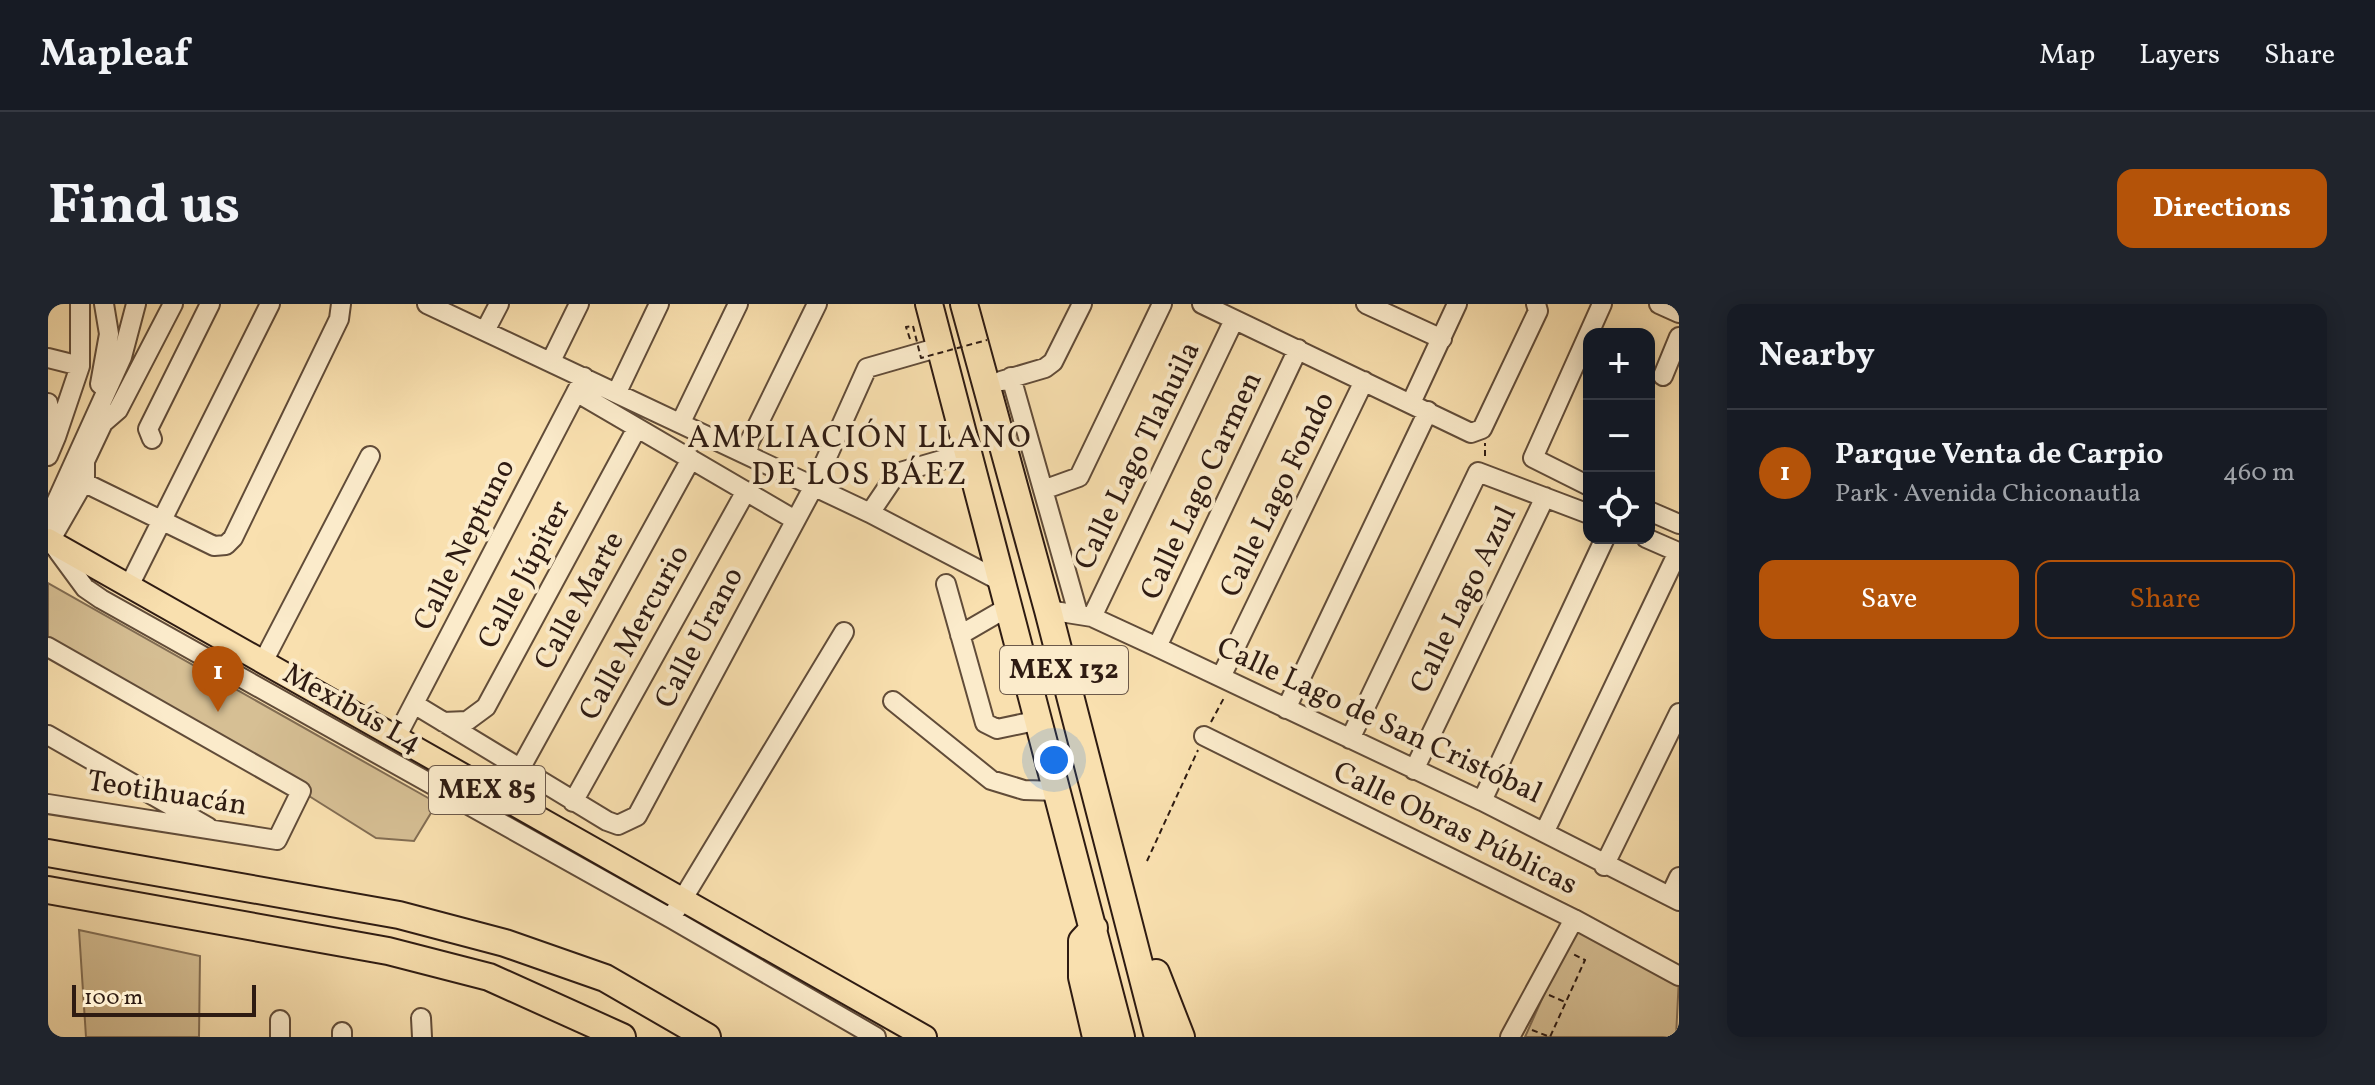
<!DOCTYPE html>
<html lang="en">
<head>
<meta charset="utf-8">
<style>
	:root { --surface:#171b24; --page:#20242c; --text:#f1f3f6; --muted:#9ea1a6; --line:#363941; --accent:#b45309 }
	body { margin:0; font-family:Vollkorn,serif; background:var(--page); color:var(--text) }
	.controls { position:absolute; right:24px; top:24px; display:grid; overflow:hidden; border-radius:16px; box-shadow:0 4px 20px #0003 }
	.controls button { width:72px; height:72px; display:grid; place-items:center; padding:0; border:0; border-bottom:2px solid var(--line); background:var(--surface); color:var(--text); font:40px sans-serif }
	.scale { position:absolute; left:24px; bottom:20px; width:184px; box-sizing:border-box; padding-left:8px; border:4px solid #2e1b12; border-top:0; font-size:22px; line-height:28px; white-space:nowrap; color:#2e1b12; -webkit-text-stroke:6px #fbebcb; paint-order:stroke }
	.you { position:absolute; left:1006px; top:456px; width:28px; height:28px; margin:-20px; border:6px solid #fff; border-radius:50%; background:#1a73e8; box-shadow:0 0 0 12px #1a73e833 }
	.badge { display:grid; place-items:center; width:52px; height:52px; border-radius:50%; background:var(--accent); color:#fff; font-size:26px; font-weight:700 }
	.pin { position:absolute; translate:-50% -66px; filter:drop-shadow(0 2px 4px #0008) }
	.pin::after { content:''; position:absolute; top:42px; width:28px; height:24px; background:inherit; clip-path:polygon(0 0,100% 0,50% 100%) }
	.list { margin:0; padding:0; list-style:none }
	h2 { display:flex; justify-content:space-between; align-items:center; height:104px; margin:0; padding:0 32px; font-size:34px }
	h2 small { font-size:26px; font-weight:400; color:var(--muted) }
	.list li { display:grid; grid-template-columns:52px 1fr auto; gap:24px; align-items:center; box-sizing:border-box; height:128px; padding:0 32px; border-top:2px solid var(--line) }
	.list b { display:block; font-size:30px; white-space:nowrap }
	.list p { margin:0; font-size:26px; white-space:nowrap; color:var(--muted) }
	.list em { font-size:26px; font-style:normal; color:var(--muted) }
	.actions { display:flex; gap:16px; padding:24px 32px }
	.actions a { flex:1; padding:18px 0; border:2px solid var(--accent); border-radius:16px; text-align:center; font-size:28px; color:var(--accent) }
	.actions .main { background:var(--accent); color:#fff }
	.icon { flex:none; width:44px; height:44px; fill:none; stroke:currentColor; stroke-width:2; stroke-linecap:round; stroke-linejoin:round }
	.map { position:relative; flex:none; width:1631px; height:733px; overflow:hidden; border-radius:16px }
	header { display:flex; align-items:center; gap:48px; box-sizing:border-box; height:112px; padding:0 40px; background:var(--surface); border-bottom:2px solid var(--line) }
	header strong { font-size:38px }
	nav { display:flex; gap:44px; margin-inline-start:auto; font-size:28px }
	.intro { display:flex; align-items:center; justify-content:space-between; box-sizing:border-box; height:192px; padding:0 48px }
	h1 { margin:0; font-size:56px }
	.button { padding:20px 36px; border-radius:16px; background:var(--accent); color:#fff; font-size:28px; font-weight:700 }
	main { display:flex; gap:48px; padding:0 48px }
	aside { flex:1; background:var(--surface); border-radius:16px; box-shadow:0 4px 20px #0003 }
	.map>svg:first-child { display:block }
</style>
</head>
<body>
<header>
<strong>Mapleaf</strong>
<nav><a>Map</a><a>Layers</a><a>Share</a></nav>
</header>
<div class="intro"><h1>Find us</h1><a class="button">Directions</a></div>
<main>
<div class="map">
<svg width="1631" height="733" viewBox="0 0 1631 733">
	<rect width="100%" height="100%" fill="#f9e0af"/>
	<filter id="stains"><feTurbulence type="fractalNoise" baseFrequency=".0025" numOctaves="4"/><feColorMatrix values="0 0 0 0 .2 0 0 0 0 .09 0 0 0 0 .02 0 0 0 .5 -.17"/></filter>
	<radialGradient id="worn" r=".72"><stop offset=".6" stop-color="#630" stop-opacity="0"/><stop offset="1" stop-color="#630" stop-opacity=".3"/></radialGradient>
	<path fill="#d6bf94" stroke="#826d53" stroke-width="2" d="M0,279l389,220 -23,38 -38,-3 -75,-47 -253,-143z
		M1527,621l104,52 -3,60h-151z
		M31,626l121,26 -1,81h-113z"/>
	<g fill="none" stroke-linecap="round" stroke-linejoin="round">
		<g stroke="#614c39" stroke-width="22">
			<path id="minor" d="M379,0l443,209 134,70
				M1154,0l269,129 11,-4 56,-118 -2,-7
				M1318,0l76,35
				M1611,0l20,9
				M437,27l14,-27
				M0,54l32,8
				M503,57l28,-57
				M1615,72l16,-39
				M963,73l67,236
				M953,77l44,-13 8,-6 29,-58
				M52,80l9,-50 -5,-30
				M528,88l219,128
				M569,88l42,-88
				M0,99l8,34 -8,19
				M1363,99l46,-99
				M633,118l57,-118
				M8,133l24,-71v-62
				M104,135l-4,-10 62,-125
				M696,149l73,-149
				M35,178l131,64 12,-1 7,-7 106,-219 2,-15
				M1541,182l-56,-28 69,-154
				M995,186l36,-13 83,-173
				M1601,207l30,13
				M822,209l27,-40 72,-21
				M0,216l74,-163 14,-53
				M2,237l35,-61v-19l18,-38 15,-13 55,-106
				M4,239l33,45 16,11 571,320 204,118
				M898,280l39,139 12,6 43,-9
				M81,282l141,-282
				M1000,306l44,7 65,30 325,154 197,100
				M1044,313l142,-297
				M912,331l50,-29
				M0,343l253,144 -24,49 -229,-36
				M1109,343l141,-298
				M215,358l107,-206
				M1173,373l143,-296
				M845,397l98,79 33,10 35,1
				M366,400l193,117 11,4 19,-9 177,-330 53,-118 73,-21
				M1238,405l142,-298
				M395,418l24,-1 19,-14 151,-279
				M0,431l160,92
				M1156,432l370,183 105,57
				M348,434l188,-361
				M1302,435l128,-267 111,42
				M1366,466l131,-273
				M471,467l172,-312
				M1434,497l123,-263
				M525,498l173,-311
				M1497,527l133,-279 -32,-14
				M1556,562l75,-153
				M1622,592l9,-19
				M628,606l168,-278
				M373,714l1,19
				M232,716v17
				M294,728v5
				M1462,733l64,-118"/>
		</g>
		<g stroke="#2e1b12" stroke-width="26">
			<path id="major" d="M0,236l877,497"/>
		</g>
		<g stroke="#2e1b12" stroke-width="30">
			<path id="highway" d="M881,0l192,733
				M916,0l84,306 110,427
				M0,549l351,62 106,28 100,35 102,59
				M0,586l340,61 101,26 133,60
				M1046,624l-12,13v36l14,60
				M1108,669l25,64"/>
		</g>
		<path stroke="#2e1b12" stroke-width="2" stroke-dasharray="6 4" stroke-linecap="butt" d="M862,35l-4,-12 7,-1
			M1437,152v-13
			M1163,418l14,-26
			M1099,557l51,-111
			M1501,691l16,7
			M1484,726l18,7 35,-77 -12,-6"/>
		<use href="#minor" stroke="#fbebcb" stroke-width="18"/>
		<use href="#major" stroke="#f9e0af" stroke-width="22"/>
		<use href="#highway" stroke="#f9e0af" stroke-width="26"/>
		<path stroke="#2e1b12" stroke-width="2" stroke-dasharray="6 4" stroke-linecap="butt" d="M865,22l8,32 66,-18"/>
	</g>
	<g text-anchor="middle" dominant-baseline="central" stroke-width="8" stroke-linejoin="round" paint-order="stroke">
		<g fill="#fbebcb" stroke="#6c594a" stroke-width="2">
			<rect x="952" y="342" width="128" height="48" rx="6"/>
			<rect x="381" y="462" width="116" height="48" rx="6"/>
		</g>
		<g font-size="28" font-weight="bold" fill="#2e1b12">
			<text x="1016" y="366">MEX 132</text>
			<text x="439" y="486">MEX 85</text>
		</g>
		<g font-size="30" fill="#2e1b12" stroke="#fbebcb">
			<text transform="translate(1090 152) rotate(-64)">Calle Lago Tlahuila</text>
			<text transform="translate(1154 182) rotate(-65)">Calle Lago Carmen</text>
			<text transform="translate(1230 191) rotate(-64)">Calle Lago Fondo</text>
			<text transform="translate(417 241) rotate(-63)">Calle Neptuno</text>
			<text transform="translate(477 271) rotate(-62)">Calle Júpiter</text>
			<text transform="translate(1416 296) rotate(-64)">Calle Lago Azul</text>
			<text transform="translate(532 297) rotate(-61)">Calle Marte</text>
			<text transform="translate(587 329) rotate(-61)">Calle Mercurio</text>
			<text transform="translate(652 334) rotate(-62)">Calle Urano</text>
			<text transform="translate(304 405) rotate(29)">Mexibús L4</text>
			<text transform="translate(1331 417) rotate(25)">Calle Lago de San Cristóbal</text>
			<text transform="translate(119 490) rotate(9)">Teotihuacán</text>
			<text transform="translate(1407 525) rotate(26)">Calle Obras Públicas</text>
		</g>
		<g font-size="32" letter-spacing="2" fill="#2e1b12" stroke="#fbebcb">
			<text x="812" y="135">AMPLIACIÓN LLANO<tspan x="812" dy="37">DE LOS BÁEZ</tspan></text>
		</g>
	</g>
	<rect width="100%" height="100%" filter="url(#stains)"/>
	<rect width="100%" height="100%" fill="url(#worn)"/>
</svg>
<div class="controls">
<button>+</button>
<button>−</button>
<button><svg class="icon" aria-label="locate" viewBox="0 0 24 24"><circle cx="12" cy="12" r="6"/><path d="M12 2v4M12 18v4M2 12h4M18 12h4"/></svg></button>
</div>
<div class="scale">100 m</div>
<div class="you"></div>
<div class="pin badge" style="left:170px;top:408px">1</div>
</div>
<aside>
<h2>Nearby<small></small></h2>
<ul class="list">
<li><span class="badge">1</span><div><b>Parque Venta de Carpio</b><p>Park · Avenida Chiconautla</p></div><em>460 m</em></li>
</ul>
<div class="actions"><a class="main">Save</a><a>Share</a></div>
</aside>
</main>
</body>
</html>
